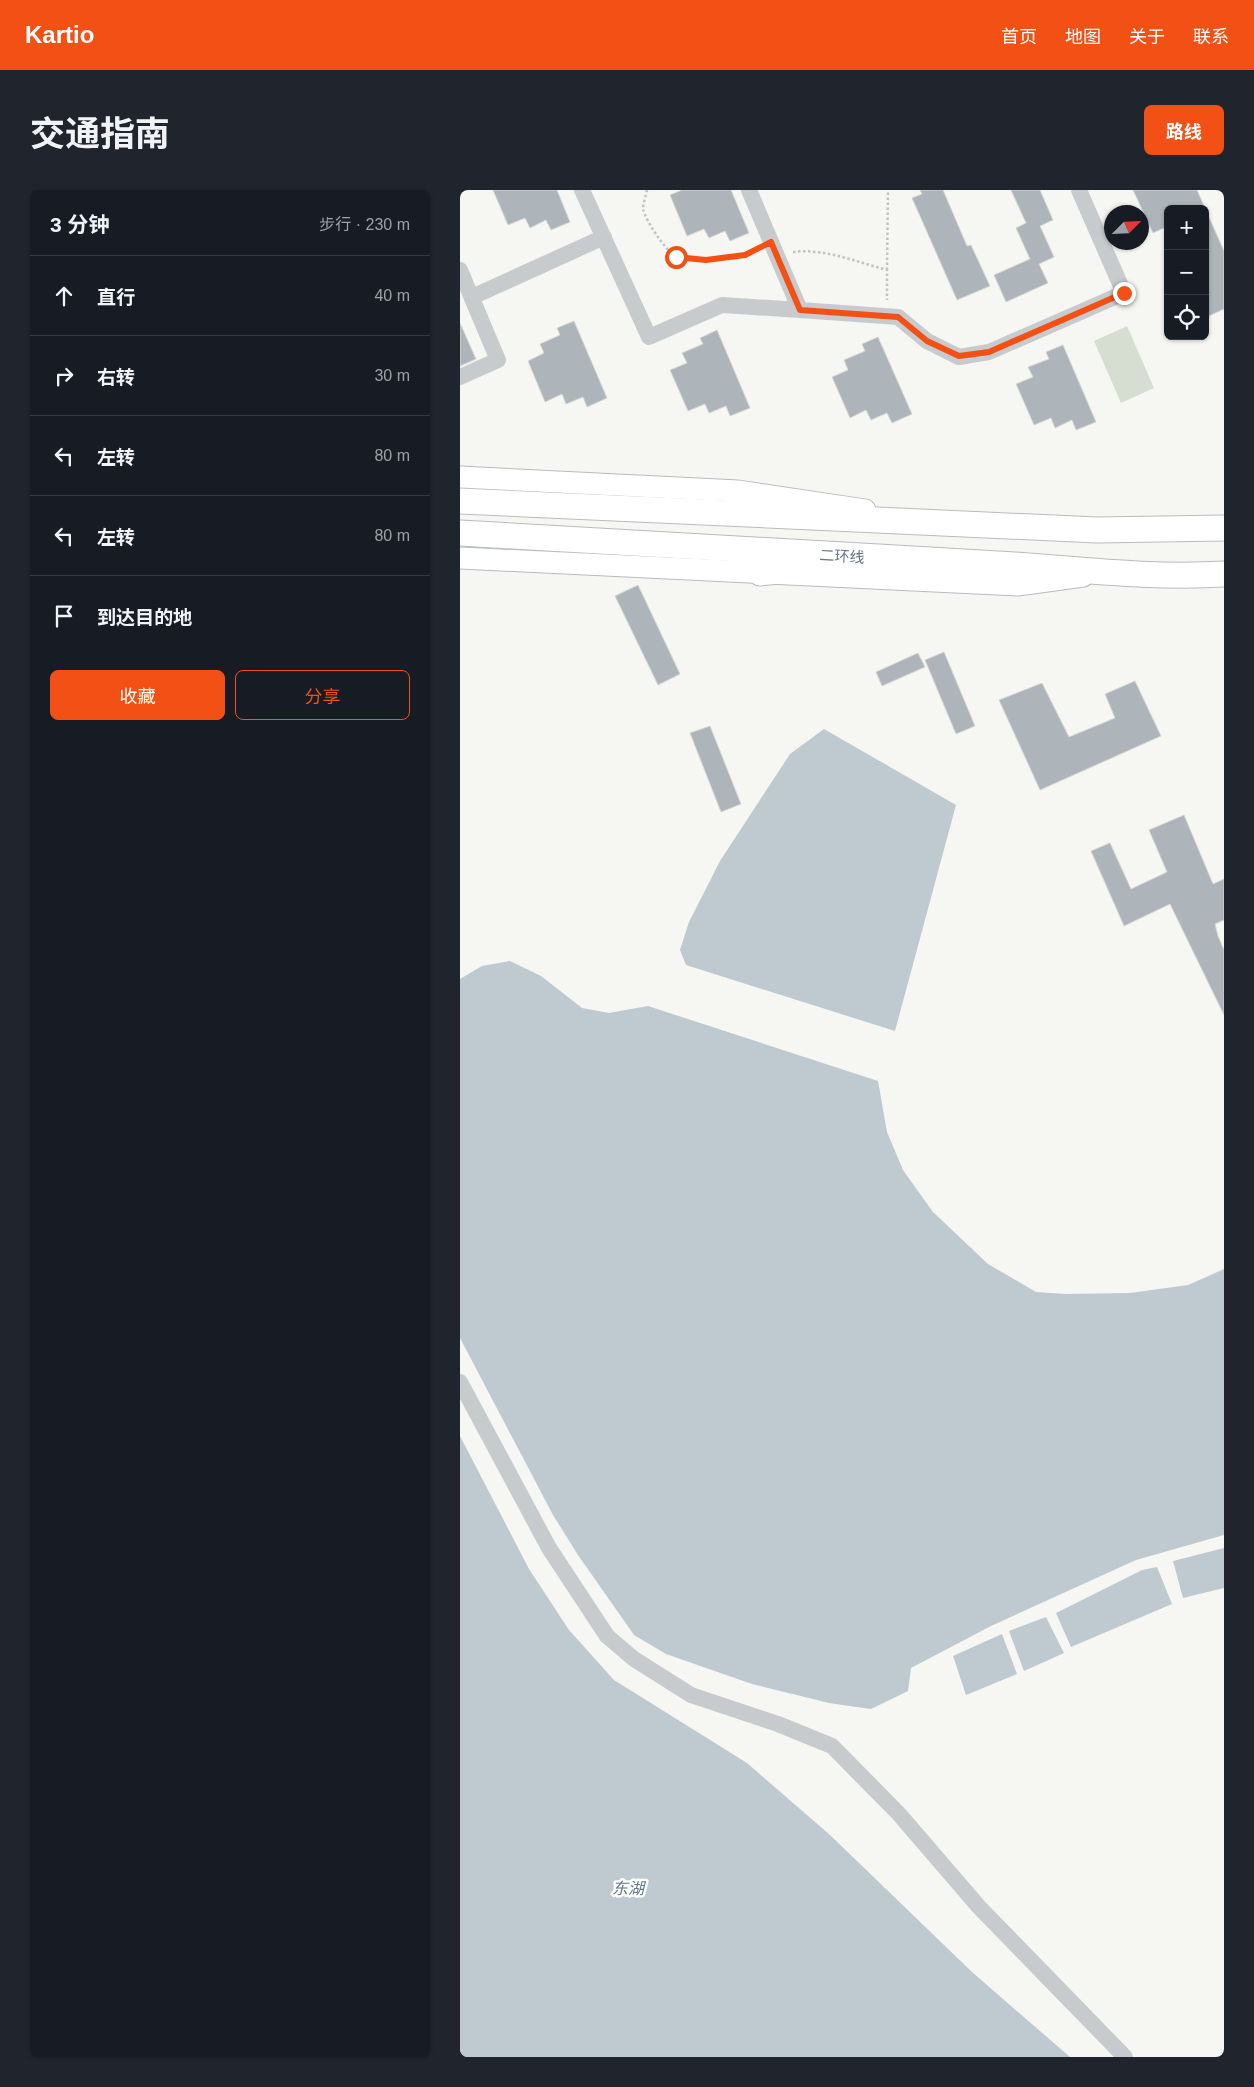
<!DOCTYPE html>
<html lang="zh">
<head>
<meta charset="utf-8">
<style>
	:root { --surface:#171b24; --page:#20242c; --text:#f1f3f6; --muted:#9ea1a6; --line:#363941; --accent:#f35015 }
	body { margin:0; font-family:Helvetica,"Noto Sans SC",sans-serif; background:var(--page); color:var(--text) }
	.controls { position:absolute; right:15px; top:15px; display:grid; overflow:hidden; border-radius:8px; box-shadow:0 1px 4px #0004 }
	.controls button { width:45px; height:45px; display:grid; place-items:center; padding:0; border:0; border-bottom:1px solid var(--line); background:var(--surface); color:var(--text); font:25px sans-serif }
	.compass { position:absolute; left:644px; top:15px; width:45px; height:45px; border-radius:50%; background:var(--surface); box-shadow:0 1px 4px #0004; rotate:66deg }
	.stop { position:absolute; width:15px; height:15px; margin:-11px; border:4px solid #f35015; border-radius:50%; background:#fff }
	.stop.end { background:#f35015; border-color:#fff; box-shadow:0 1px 5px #0008 }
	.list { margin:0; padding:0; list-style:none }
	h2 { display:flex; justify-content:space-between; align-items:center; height:65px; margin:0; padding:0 20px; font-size:21px }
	h2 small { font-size:16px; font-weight:400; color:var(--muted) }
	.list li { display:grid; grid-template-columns:32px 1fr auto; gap:15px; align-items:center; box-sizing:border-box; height:80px; padding:0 20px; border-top:1px solid var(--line) }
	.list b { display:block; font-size:19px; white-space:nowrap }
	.list em { font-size:16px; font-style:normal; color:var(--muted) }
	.actions { display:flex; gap:10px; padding:15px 20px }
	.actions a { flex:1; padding:11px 0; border:1px solid var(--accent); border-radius:8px; text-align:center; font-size:18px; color:var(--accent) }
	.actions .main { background:var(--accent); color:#fff }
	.icon { flex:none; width:28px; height:28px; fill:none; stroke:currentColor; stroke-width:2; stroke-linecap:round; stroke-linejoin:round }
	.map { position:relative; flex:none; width:764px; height:1867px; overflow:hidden; border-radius:8px }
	header { display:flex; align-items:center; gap:30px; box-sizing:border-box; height:70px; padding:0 25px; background:var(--accent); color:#fff }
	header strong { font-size:24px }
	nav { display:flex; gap:28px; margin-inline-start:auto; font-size:18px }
	.intro { display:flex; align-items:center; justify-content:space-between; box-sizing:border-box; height:120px; padding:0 30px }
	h1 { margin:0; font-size:35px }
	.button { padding:12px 22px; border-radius:8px; background:var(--accent); color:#fff; font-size:18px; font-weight:700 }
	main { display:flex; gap:30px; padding:0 30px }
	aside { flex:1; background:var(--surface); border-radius:8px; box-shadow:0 1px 4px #0004 }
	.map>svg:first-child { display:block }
</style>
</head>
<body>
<header>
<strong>Kartio</strong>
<nav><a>首页</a><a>地图</a><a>关于</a><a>联系</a></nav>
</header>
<div class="intro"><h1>交通指南</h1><a class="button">路线</a></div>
<main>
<aside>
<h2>3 分钟<small>步行 · 230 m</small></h2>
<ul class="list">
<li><svg class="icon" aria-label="ahead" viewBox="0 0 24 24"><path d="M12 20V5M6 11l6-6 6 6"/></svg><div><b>直行</b></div><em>40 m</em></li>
<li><svg class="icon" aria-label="right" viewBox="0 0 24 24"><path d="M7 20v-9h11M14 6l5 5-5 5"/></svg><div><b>右转</b></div><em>30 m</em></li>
<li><svg class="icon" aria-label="left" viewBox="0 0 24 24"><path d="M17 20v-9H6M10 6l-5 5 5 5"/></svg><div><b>左转</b></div><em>80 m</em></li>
<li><svg class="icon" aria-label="left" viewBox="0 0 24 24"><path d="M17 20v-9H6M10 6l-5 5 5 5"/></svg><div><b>左转</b></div><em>80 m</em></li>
<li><svg class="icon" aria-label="arrive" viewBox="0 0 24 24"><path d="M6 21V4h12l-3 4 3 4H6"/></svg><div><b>到达目的地</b></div></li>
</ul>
<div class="actions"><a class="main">收藏</a><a>分享</a></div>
</aside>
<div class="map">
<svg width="764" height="1867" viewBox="0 0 764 1867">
	<rect width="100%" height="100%" fill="#f6f6f2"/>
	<path fill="#d6ded2" d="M667,136l27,62 -33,15 -27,-62z"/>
	<path fill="#becacf" d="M364,539l132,76 -61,226 -209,-66 -6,-15 9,-28 31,-61 70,-107z
		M50,771l31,15 41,32 27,5 39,-7 230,75 9,51 16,38 30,42 55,52 48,28 29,2 65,-1 58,-8 36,-16v266l-88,25 -145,66 -80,42 -3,23 -37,18 -42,-6 -77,-19 -86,-30 -32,-19 -56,-80 -25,-40 -93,-177v-359l22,-13z
		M0,1246l69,133 40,61 45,50 133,83 83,72 142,137 98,85h-610z
		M764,1358v40l-41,10 -10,-37z
		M697,1377l15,37 -101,43 -15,-34 86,-43z
		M586,1427l18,36 -40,18 -15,-40z
		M542,1444l15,40 -51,21 -13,-39z"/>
	<path fill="#adb5bb" stroke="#d7d7d4" d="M33,0h64l13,32 -19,8 -5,-10 -16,8 -5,-10 -17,7z
		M222,0h49l18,43 -19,8 -5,-10 -16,7 -5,-9 -17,7 -17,-41z
		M460,0h23l24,56 4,-1 19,41 -33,14 -45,-102 10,-4z
		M551,0h29l13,30 -13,6 14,31 -15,7 9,19 -42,19 -12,-27 36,-16 -14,-31 10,-5z
		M673,0h64l27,61v58l-15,7 -4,-8v-99h-37v17l-15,7z
		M114,131l33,77 -20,9 -4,-10 -17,7 -4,-10 -17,8 -17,-41 16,-8 -4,-9 20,-9 -3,-7z
		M0,133l16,36 -16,7z
		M257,140l33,78 -20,8 -4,-10 -17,7 -4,-9 -17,7 -18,-41 17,-7 -5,-10 21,-9 -3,-6z
		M418,147l34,77 -20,9 -5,-10 -16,7 -5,-10 -16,8 -18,-41 16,-7 -4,-10 21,-9 -3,-7z
		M603,155l33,77 -20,8 -4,-10 -17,8 -4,-10 -17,7 -18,-41 17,-7 -5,-10 21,-8 -3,-7z
		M178,395l42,89 -22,11 -43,-89z
		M484,462l31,74 -19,8 -31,-74z
		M458,463l7,14 -43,19 -6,-14z
		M675,491l26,55 -121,54 -41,-90 43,-17 27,54 46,-19 -10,-24z
		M250,536l31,78 -20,8 -31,-79z
		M724,625l29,69 11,-5v41l-9,4 3,12 6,14v65l-54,-111 -46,22 -33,-75 19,-8 21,46 36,-17 -18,-42z"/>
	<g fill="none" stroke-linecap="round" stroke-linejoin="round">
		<g stroke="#b8bcc0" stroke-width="23">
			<path id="major" d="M0,287l278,14 127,19
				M0,368l558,27 65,-9"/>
		</g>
		<g stroke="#b9bcbf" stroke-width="27">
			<path id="highway" d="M0,311l637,29 127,-2
				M0,343c174,10 348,20 522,30 81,4 161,16 242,11
				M300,383l65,-6"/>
		</g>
		<path stroke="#c0c2c4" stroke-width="2.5" stroke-dasharray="2.5 2.5" stroke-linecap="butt" d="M187,0c-1,5 -4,14 -4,19 2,11 24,44 34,48 17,8 63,0 80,-8
			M333,62c31,-4 64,10 94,18v30
			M427,80l1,-80"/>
		<path stroke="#c8cbce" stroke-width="16" d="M122,0l67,147 73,-32 78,5
			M289,0l51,120 98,7 29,24 32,16 30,-5 135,-59 -45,-103
			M0,80l38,90 -38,17
			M12,107l132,-60
			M0,1192l89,166 58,88 27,23 57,36 87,29 54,22 67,68 80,93 146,150"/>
		<use href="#major" stroke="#fff" stroke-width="21"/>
		<use href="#highway" stroke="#fff" stroke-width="25"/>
	</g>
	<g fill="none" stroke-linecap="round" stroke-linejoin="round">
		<path stroke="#f35015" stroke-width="6" d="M216,67l30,3 39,-5 26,-13 29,68 98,7 29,24 32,15 30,-4 135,-59"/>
	</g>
	<g text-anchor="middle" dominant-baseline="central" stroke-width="5" stroke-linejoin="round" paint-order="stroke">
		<g font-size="15" fill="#627586" stroke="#fff">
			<text transform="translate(382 366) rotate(3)">二环线</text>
		</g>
		<g font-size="16" font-style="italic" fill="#5e7783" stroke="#fff">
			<text x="168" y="1698">东湖</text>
		</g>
	</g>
</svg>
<div class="controls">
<button>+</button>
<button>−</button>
<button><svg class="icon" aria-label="locate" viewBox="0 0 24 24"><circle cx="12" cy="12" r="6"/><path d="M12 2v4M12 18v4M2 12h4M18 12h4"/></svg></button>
</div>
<svg class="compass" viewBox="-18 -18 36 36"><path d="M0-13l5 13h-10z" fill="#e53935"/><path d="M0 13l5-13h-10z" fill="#9ea1a6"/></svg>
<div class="stop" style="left:216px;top:67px"></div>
<div class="stop end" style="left:664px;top:103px"></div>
</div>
</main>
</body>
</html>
